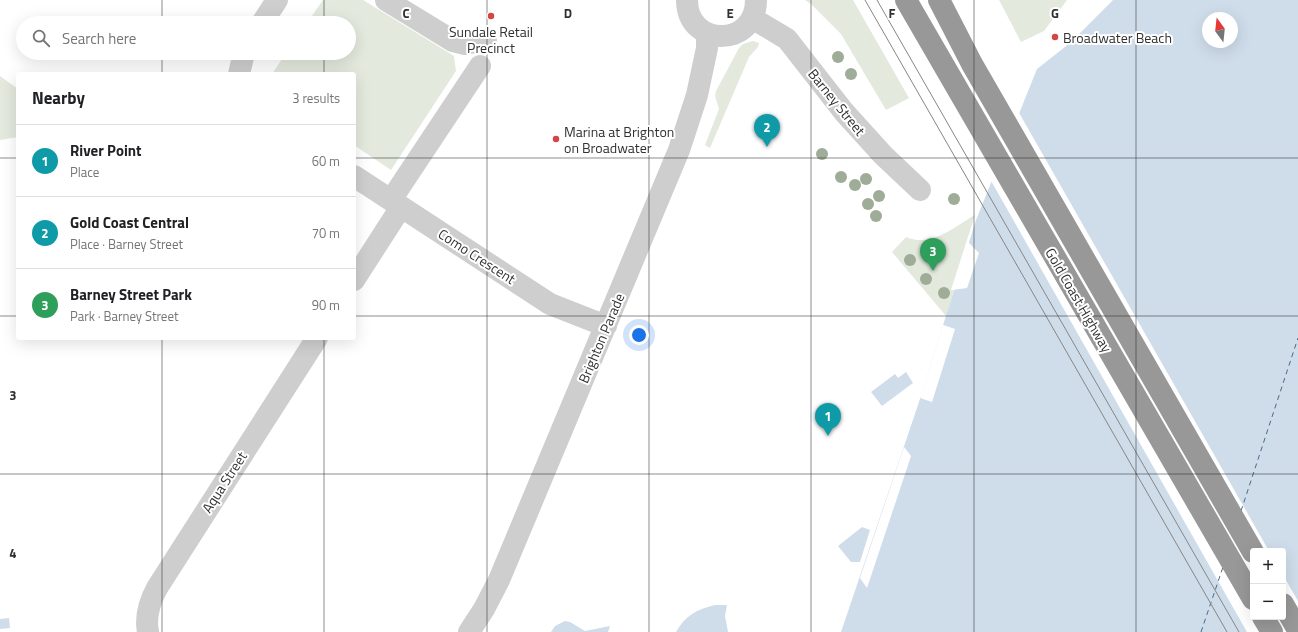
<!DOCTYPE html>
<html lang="en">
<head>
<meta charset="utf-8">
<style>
	:root { --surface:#fff; --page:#f6f6f6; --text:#202124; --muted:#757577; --line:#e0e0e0; --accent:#d44646 }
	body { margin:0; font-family:"Titillium Web",sans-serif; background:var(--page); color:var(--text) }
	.controls { position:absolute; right:12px; bottom:12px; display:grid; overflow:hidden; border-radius:4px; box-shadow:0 4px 16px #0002 }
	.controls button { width:36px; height:36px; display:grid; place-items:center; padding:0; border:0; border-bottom:1px solid var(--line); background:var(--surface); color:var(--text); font:20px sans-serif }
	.compass { position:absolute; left:1202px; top:12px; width:36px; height:36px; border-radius:50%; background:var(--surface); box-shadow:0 4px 16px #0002; rotate:345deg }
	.you { position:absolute; left:639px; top:335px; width:14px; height:14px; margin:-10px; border:3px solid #fff; border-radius:50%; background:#1a73e8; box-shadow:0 0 0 6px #1a73e833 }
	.badge { display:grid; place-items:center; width:26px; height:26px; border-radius:50%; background:var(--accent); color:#fff; font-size:13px; font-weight:700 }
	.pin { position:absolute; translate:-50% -33px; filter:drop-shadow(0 1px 2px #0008) }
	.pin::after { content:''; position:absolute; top:21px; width:14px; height:12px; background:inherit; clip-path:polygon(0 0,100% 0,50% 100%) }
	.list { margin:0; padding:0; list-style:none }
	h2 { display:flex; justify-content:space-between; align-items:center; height:52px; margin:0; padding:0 16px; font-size:17px }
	h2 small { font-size:13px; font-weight:400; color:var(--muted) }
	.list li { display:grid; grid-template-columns:26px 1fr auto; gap:12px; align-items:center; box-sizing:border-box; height:72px; padding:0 16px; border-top:1px solid var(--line) }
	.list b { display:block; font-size:15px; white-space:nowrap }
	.list p { margin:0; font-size:13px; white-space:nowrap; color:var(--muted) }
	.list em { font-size:13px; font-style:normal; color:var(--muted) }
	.icon { flex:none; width:22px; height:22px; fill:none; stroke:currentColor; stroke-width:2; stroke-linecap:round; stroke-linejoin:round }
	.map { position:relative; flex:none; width:1298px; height:632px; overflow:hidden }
	.search { position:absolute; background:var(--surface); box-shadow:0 4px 16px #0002; left:16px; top:16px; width:340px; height:44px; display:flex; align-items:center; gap:10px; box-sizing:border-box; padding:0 14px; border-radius:22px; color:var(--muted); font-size:15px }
	.panel { position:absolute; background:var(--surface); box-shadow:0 4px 16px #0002; left:16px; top:72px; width:340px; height:268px; border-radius:4px }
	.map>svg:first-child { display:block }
</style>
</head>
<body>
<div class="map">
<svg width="1298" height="632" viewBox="0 0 1298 632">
	<rect width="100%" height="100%" fill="#fff"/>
	<path fill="#e3e9dd" d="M323,0h40l91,56 2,15 -65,99 -37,-25v-71h-82l14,-21h63v-30h-42z
		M805,0h48l56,98 -23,12 -45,-76 -30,-30z
		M999,0h68l-23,31 -23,11z
		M753,41l6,2 -1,4 -9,10 -39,91 -5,-3 14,-36 -4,-13 1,-5 23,-43 4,-4z
		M0,76l18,13v48l-18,3z
		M975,215l-24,75h3l-8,26 -54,-64 14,-15c25,11 48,-10 69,-22z"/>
	<path fill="#cfddea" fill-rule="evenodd" d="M1113,0h185v632h-457l77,-227 58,-185 61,-151 33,-26zM1208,18h24v24h-24zM1253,551h30v66h-30z
		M906,372l7,11 -31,23 -11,-14 24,-18 3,4z
		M862,527l8,3 -10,32h-9l-13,-16z
		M715,605h12l-2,11 3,16h-52c9,-16 21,-23 39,-27z
		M9,618l1,10 -10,1v-10z
		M565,621l5,1 15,9 25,-5 -2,6h-57l4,-6z"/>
	<path fill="#fff" d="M1018,111l251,440h-16v66h30v-42l15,26v31h-51l-257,-453z
		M967,241l12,12 -12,35 -15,2z
		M943,325l12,4 -23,73 -12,-4z
		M904,447l7,9 -44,132 -7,-10z"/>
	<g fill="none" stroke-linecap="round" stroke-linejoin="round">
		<path stroke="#466b8b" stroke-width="1" stroke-dasharray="5 4" stroke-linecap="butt" d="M1241,511l57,-173
			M1201,632l22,-65"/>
		<path stroke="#cecece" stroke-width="22" d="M386,0l67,41 12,3 21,-4
			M687,0c0,48 69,48 69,0
			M752,18l35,21 57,73 39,43 37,35
			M262,23l15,-23
			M239,74l5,-21
			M354,176l196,128 56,22
			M391,200l89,-134
			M354,280l47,-73
			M148,632c-3,-15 2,-31 9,-44l160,-250
			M469,632l15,-23 15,-29 180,-430 18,-55 10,-47v-14"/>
		<path stroke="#989898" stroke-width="22" d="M906,0l347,599
			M939,0l33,64 281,488
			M1283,604l15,26
			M1263,617l9,15"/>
		<path stroke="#868686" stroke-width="1" d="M865,0l362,632
			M877,0l362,632"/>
	</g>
	<g fill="#9fac97">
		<circle cx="838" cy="57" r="6"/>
		<circle cx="851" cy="74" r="6"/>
		<circle cx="822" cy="154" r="6"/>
		<circle cx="841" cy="177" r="6"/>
		<circle cx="866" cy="179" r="6"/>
		<circle cx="855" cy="185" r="6"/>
		<circle cx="879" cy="196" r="6"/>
		<circle cx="954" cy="199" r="6"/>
		<circle cx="868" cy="204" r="6"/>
		<circle cx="876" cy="216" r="6"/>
		<circle cx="910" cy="260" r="6"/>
		<circle cx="926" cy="279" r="6"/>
		<circle cx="944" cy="293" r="6"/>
	</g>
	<path fill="none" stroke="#313131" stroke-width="1" stroke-opacity="0.55" d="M162,0v23M324,0v23M487,0v632M649,0v632M811,0v632M974,0v632M1136,0v632M162,53v21M324,53v21M0,158h18M354,158h944M0,316h18M354,316h944M162,338v294M324,338v294M0,474h1298"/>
	<g fill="#d44646" stroke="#fff" stroke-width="1.5">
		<circle cx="491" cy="16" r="4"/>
		<circle cx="1055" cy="37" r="4"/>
		<circle cx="556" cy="139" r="4"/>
	</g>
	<g text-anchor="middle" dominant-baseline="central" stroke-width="4" stroke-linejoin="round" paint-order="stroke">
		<g font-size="14" fill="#313131" stroke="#fff" text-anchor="start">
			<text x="491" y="31" text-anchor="middle">Sundale Retail<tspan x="491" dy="16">Precinct</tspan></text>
			<text x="1063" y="37">Broadwater Beach</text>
			<text x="564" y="131">Marina at Brighton<tspan x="564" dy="16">on Broadwater</tspan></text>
		</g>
		<g font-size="14" fill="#313131" stroke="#fff">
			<text transform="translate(837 102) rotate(51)">Barney Street</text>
			<text transform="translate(477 256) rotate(33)">Como Crescent</text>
			<text transform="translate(1079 300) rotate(60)">Gold Coast Highway</text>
			<text transform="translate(601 338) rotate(-67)">Brighton Parade</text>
			<text transform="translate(224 482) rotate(-57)">Aqua Street</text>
		</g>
	</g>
	<g font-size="13" text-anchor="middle" font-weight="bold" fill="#313131" stroke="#fff" stroke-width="4" stroke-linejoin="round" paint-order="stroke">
		<text x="406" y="18">C</text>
		<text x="568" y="18">D</text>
		<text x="730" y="18">E</text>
		<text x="892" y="18">F</text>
		<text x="1055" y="18">G</text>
		<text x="13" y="400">3</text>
		<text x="13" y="558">4</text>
	</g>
</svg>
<div class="controls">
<button>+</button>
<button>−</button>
</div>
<svg class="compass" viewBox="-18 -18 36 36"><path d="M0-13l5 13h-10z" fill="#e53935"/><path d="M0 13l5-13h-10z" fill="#757577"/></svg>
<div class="you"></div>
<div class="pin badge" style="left:828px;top:436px;background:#0f9aa8">1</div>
<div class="pin badge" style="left:767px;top:147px;background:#0f9aa8">2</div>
<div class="pin badge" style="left:933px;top:271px;background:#2e9e5b">3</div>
<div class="search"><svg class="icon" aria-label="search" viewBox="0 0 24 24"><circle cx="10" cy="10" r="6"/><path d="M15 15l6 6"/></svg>Search here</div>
<section class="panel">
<h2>Nearby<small>3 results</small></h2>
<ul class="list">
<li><span class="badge" style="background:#0f9aa8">1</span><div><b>River Point</b><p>Place</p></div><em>60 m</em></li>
<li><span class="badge" style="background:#0f9aa8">2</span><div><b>Gold Coast Central</b><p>Place · Barney Street</p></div><em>70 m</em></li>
<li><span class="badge" style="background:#2e9e5b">3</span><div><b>Barney Street Park</b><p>Park · Barney Street</p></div><em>90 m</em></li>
</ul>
</section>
</div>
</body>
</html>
